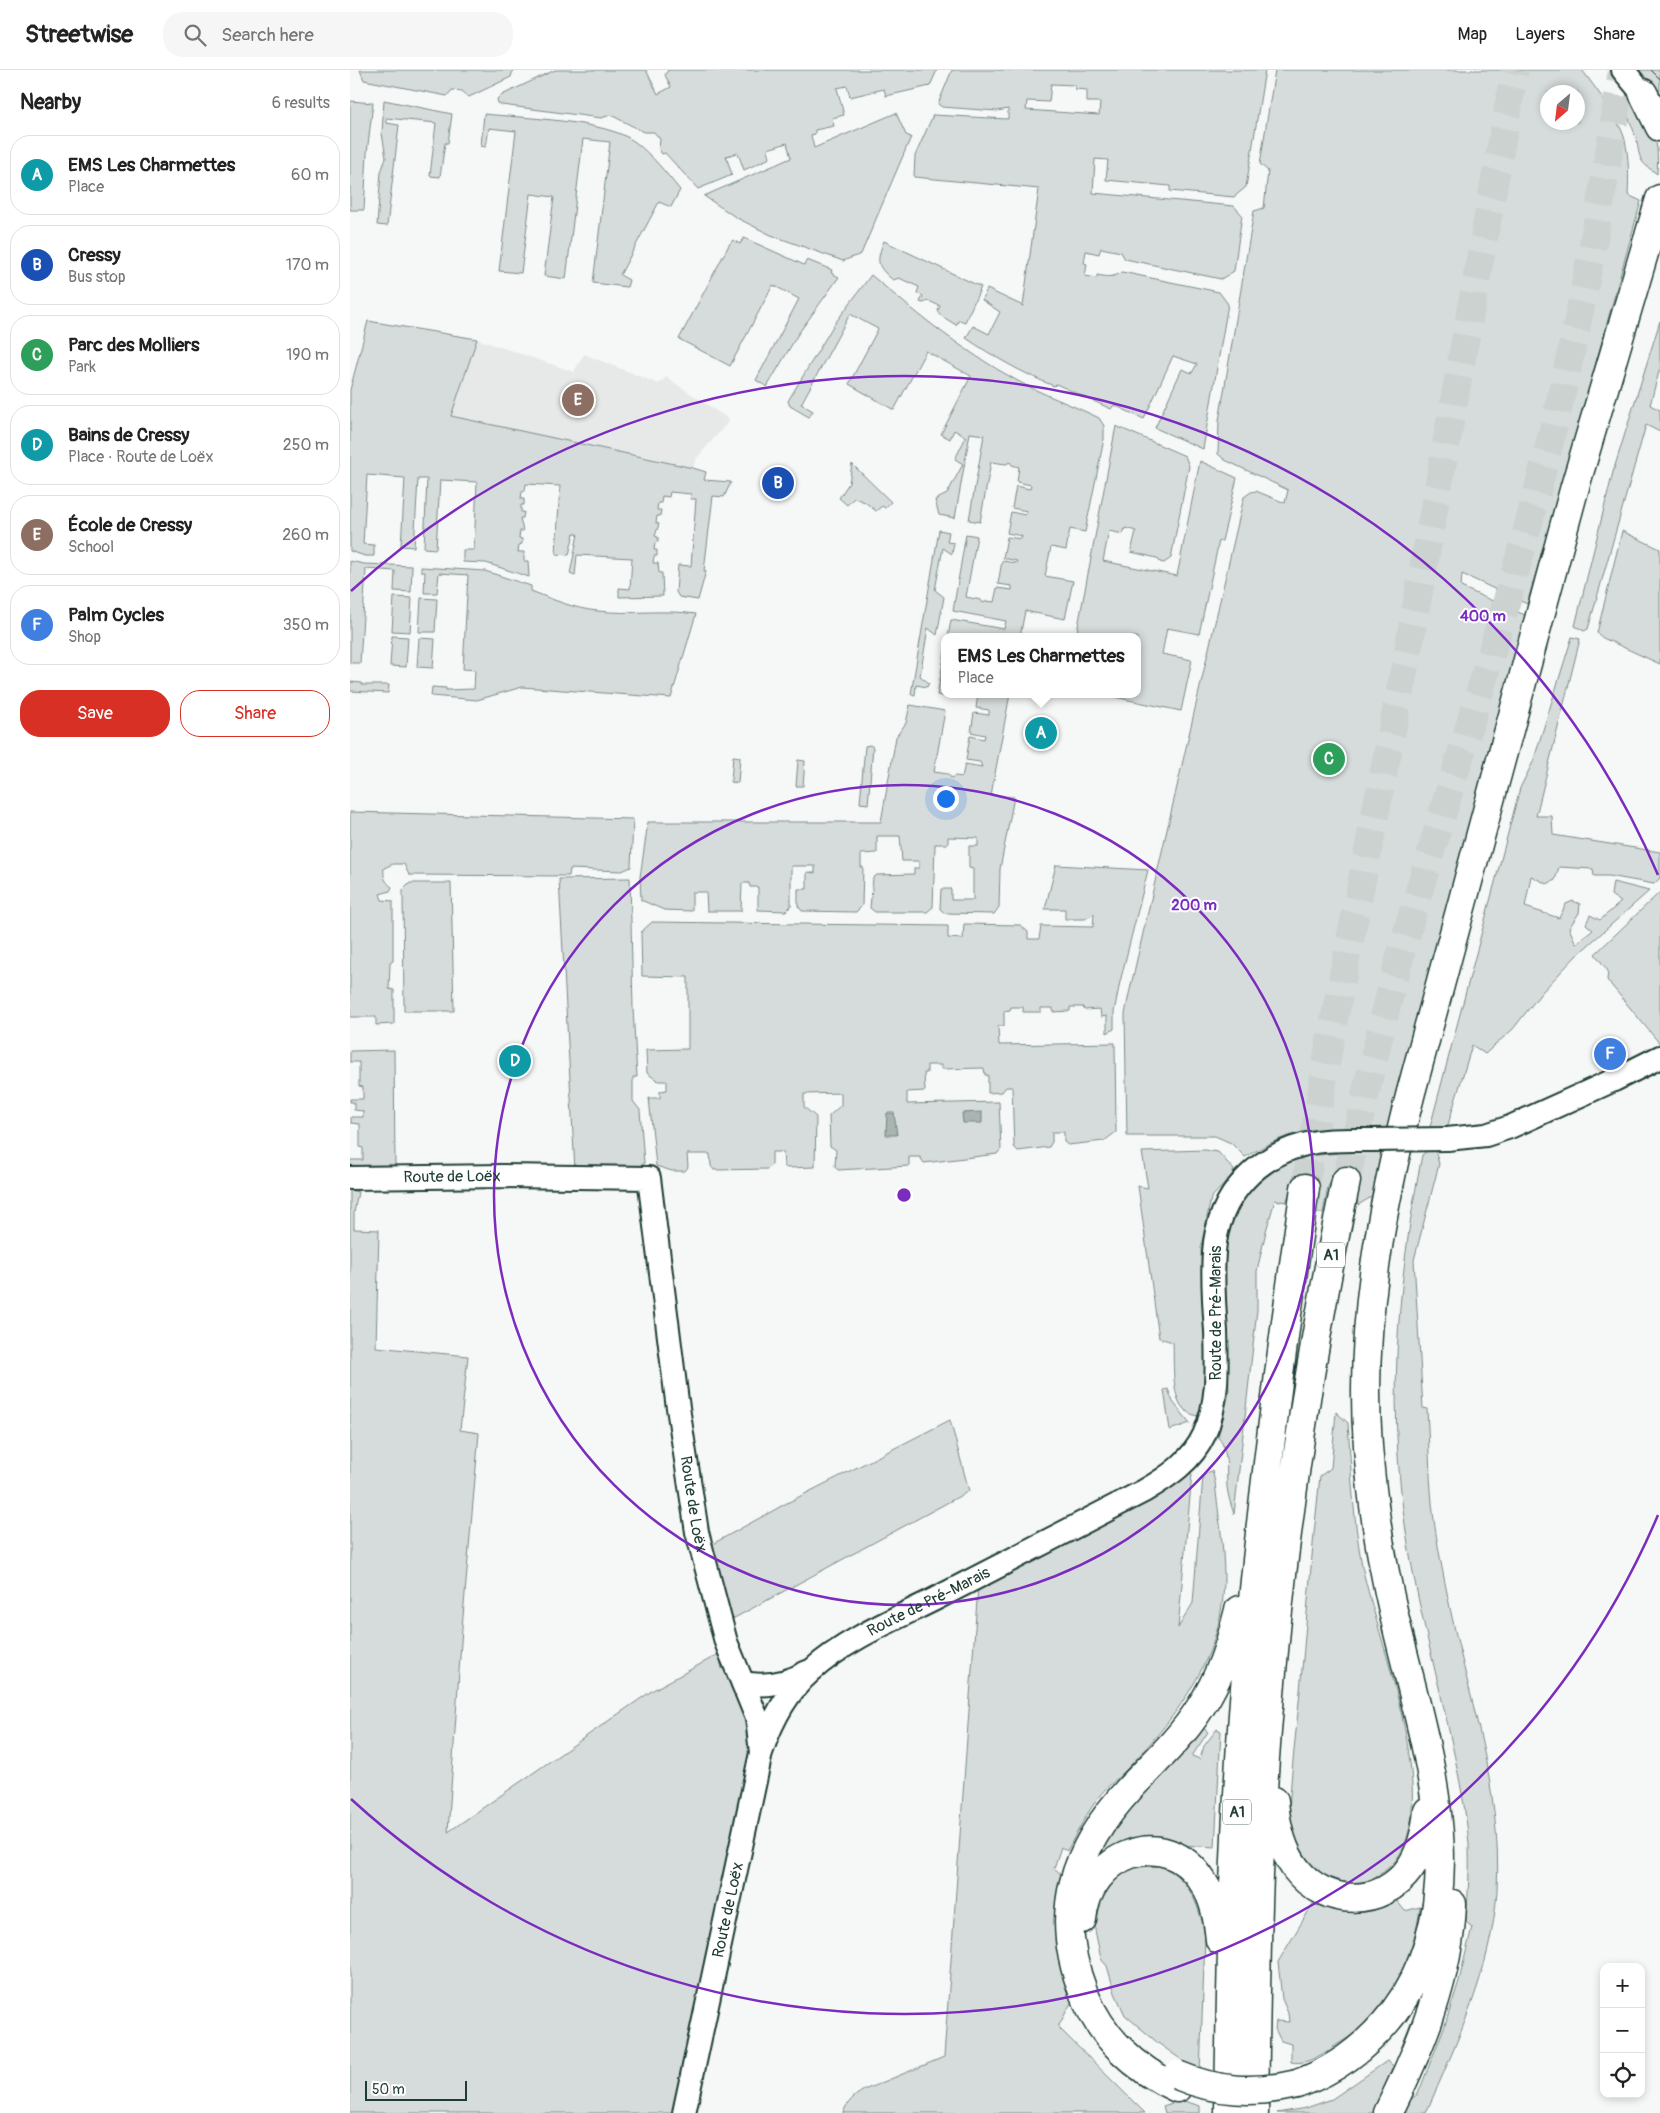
<!DOCTYPE html>
<html lang="en">
<head>
<meta charset="utf-8">
<style>
	:root { --surface:#fff; --page:#f6f6f6; --text:#222; --muted:#767676; --line:#e0e0e0; --accent:#d93025 }
	body { margin:0; font-family:Pangolin,sans-serif; background:var(--page); color:var(--text) }
	.controls { position:absolute; right:15px; bottom:15px; display:grid; overflow:hidden; border-radius:10px; box-shadow:0 2px 8px #0003 }
	.controls button { width:45px; height:45px; display:grid; place-items:center; padding:0; border:0; border-bottom:1px solid var(--line); background:var(--surface); color:var(--text); font:25px sans-serif }
	.compass { position:absolute; left:1190px; top:15px; width:45px; height:45px; border-radius:50%; background:var(--surface); box-shadow:0 2px 8px #0003; rotate:208deg }
	.scale { position:absolute; left:15px; bottom:12px; width:102px; box-sizing:border-box; padding-left:5px; border:2px solid #1f3d34; border-top:0; font-size:14px; line-height:18px; white-space:nowrap; color:#1f3d34; -webkit-text-stroke:4px #fff; paint-order:stroke }
	.you { position:absolute; left:595px; top:728px; width:18px; height:18px; margin:-12px; border:4px solid #fff; border-radius:50%; background:#1a73e8; box-shadow:0 0 0 8px #1a73e833 }
	.badge { display:grid; place-items:center; width:32px; height:32px; border-radius:50%; background:var(--accent); color:#fff; font-size:16px; font-weight:700 }
	.pin { position:absolute; translate:-50% -50%; border:2px solid #fff; box-shadow:0 1px 5px #0006 }
	.popup { position:absolute; left:591px; top:563px; width:200px; height:65px; box-sizing:border-box; display:grid; place-content:center; border-radius:10px; background:var(--surface); filter:drop-shadow(0 1px 4px #0005); font-size:16px; white-space:nowrap; color:var(--muted) }
	.popup b { font-size:19px; color:var(--text) }
	.popup::after { content:''; position:absolute; left:50%; top:100%; margin-left:-10px; border:10px solid transparent; border-top-color:var(--surface) }
	.list { margin:0; padding:0; list-style:none }
	h2 { display:flex; justify-content:space-between; align-items:center; height:65px; margin:0; padding:0 20px; font-size:21px }
	h2 small { font-size:16px; font-weight:400; color:var(--muted) }
	.list li { display:grid; grid-template-columns:32px 1fr auto; gap:15px; align-items:center; box-sizing:border-box; height:80px; margin:0 10px 10px; padding:0 10px; border:1px solid var(--line); border-radius:20px }
	.list b { display:block; font-size:19px; white-space:nowrap }
	.list p { margin:0; font-size:16px; white-space:nowrap; color:var(--muted) }
	.list em { font-size:16px; font-style:normal; color:var(--muted) }
	.actions { display:flex; gap:10px; padding:15px 20px }
	.actions a { flex:1; padding:11px 0; border:1px solid var(--accent); border-radius:20px; text-align:center; font-size:18px; color:var(--accent) }
	.actions .main { background:var(--accent); color:#fff }
	.icon { flex:none; width:28px; height:28px; fill:none; stroke:currentColor; stroke-width:2; stroke-linecap:round; stroke-linejoin:round }
	.map { position:relative; flex:none; width:1310px; height:2043px; overflow:hidden }
	header { display:flex; align-items:center; gap:30px; box-sizing:border-box; height:70px; padding:0 25px; background:var(--surface); border-bottom:1px solid var(--line) }
	header strong { font-size:24px }
	nav { display:flex; gap:28px; margin-inline-start:auto; font-size:18px }
	.search { width:350px; height:45px; background:var(--page); display:flex; align-items:center; gap:12px; box-sizing:border-box; padding:0 18px; border-radius:20px; color:var(--muted); font-size:19px }
	main { display:flex }
	aside { flex:1; background:var(--surface) }
	.map>svg:first-child { display:block }
</style>
</head>
<body>
<header>
<strong>Streetwise</strong>
<div class="search"><svg class="icon" aria-label="search" viewBox="0 0 24 24"><circle cx="10" cy="10" r="6"/><path d="M15 15l6 6"/></svg>Search here</div>
<nav><a>Map</a><a>Layers</a><a>Share</a></nav>
</header>
<main>
<aside>
<h2>Nearby<small>6 results</small></h2>
<ul class="list">
<li><span class="badge" style="background:#0f9aa8">A</span><div><b>EMS Les Charmettes</b><p>Place</p></div><em>60 m</em></li>
<li><span class="badge" style="background:#1a4fb4">B</span><div><b>Cressy</b><p>Bus stop</p></div><em>170 m</em></li>
<li><span class="badge" style="background:#2e9e5b">C</span><div><b>Parc des Molliers</b><p>Park</p></div><em>190 m</em></li>
<li><span class="badge" style="background:#0f9aa8">D</span><div><b>Bains de Cressy</b><p>Place · Route de Loëx</p></div><em>250 m</em></li>
<li><span class="badge" style="background:#8d6e63">E</span><div><b>École de Cressy</b><p>School</p></div><em>260 m</em></li>
<li><span class="badge" style="background:#3f7fe0">F</span><div><b>Palm Cycles</b><p>Shop</p></div><em>350 m</em></li>
</ul>
<div class="actions"><a class="main">Save</a><a>Share</a></div>
</aside>
<div class="map">
<svg width="1310" height="2043" viewBox="0 0 1310 2043">
	<rect width="100%" height="100%" fill="#f6f7f7"/>
	<filter id="ink" filterUnits="userSpaceOnUse"><feTurbulence type="fractalNoise" baseFrequency=".02" numOctaves="2"/><feDisplacementMap in="SourceGraphic" scale="10" xChannelSelector="R" yChannelSelector="G"/><feConvolveMatrix kernelMatrix="1 2 1 2 8 2 1 2 1" color-interpolation-filters="sRGB"/></filter>
	<g filter="url(#ink)">
		<path fill="#e6e9e8" d="M127,269l97,33 10,-18 75,30 7,-7 64,43 -34,39 -3,9 -242,-52z"/>
		<path fill="#d6dcdb" stroke="#7a8c88" fill-rule="evenodd" d="M10,0h153l-2,7 -42,20 -7,-6 -10,-1 -5,6 -83,-16z
			M205,0h91l12,24 13,-7 -6,-12 3,-5h269l-7,16 -44,10 -2,-7 -34,8 -3,-11 -10,2 7,27 -12,3 2,8 -19,4v4l-4,1 3,13 82,-35 10,22 5,2 -50,117 -18,7 -72,-26 -34,-17 -33,-22 87,-38 -4,-15 -19,6 2,9 -26,12 -6,-17 -12,3 6,19 -34,14 -33,-36 -3,1 -3,-5 1,-10 -6,-7h-10l-33,-17 -10,3 -99,-13 -4,-2 -1,-4 3,-3z
			M602,0h313l-19,117 -12,10 -64,-6v-5l-64,-6 2,-20 -13,-1 -2,34 141,13 8,9 -8,56 -13,8 -96,-20 -4,-7 -20,-4 -2,6 -13,-3 -2,12 3,1 -2,12 12,2v-3c11,2 16,3 25,-3l97,20 9,12 -25,145 -48,-21 27,-59 10,4 5,-9 -24,-8 -29,63 -30,-14 -3,4 -55,-25 -2,2c-32,-13 -60,-29 -88,-48l7,-12 16,8 11,-22 -18,-12 5,-11 36,17 16,-117 -125,-12 1,-21 18,-41 75,4v-10l-11,2 -55,-4 -4,-3zM701,14l24,1v4l12,1v12h13l-1,13 -73,-5 1,-9 22,1z
			M925,0h307c13,17 38,50 43,70 4,18 4,37 3,55l13,6 -58,208 -56,195 -65,-30 -1,13 66,29 -139,512c-36,1 -75,-2 -108,11 -13,5 -24,12 -35,18l-14,-14 -16,-7h-88l-2,-122 4,-20 115,-497 7,-5 5,-1 29,12 3,-13 -63,-30 -7,-6 1,-33 35,-210 10,-3 4,-37 -8,-7zM1198,22h30v30h-30z
			M1288,0h22v21l-10,-6z
			M1277,23c24,30 33,41 30,81 -5,-4 -12,-8 -15,-13 -4,-7 -4,-16 -6,-23 -4,-15 -14,-28 -9,-45z
			M34,30l68,14 -4,29h-3l-5,34 -10,-1 6,-53 -50,-5v5l13,2 -12,101 -10,-1 4,-53 5,-14 -4,-25z
			M0,31l23,2 -6,50 -3,57h-14z
			M134,44c38,4 123,6 151,28 17,13 31,31 45,48l-9,17 -12,-5 -39,73 9,5 -2,7 -34,-4 17,-141 -27,-3 -17,140 -22,-3 10,-79 -23,-3 -10,79 -22,-2 17,-140 -27,-3 -3,19 -5,-1z
			M394,168l60,27 3,-5 25,10 -1,3 8,4 -41,57 -31,53 -11,-7 43,-81 -26,-14 -43,81 -51,-27 50,-94 4,-5 7,4z
			M534,171l97,46 -16,35 -6,-2 -3,5 -16,-10 -2,-5 2,-4 -11,-5 -6,2 -3,-1 3,-6 -6,-3 2,-6 -20,-9 -6,2c-17,-14 -17,-19 -9,-39z
			M521,205c46,39 92,76 145,105 25,14 57,25 83,38l5,8v13l-19,93 -15,-3 -4,21 -15,-3 -6,29 28,5 -8,38 -40,-8 -5,26h-72l3,-17 53,9 2,-8 -53,-10 13,-77 11,2 -11,61 15,3 2,3 4,-2 7,1 3,-14 15,2v-4l-14,-2 4,-23 14,2 1,-2 -14,-3 4,-21 14,2 1,-3 -15,-3 4,-21 14,3 2,-4 -15,-3 4,-22 14,3 1,-4 -14,-3 2,-15 -7,-2 -2,-3 -4,2 -15,-2 -11,60 -11,-2 15,-85 -14,-2 -15,85 -16,-3 -4,-15 12,-6 16,-30 -8,-5 11,-22 -12,-7 -4,9 -9,-5 30,-58 -45,-25 -32,59 -45,-26 29,-55 -28,-15 -49,90 12,7 -4,6 -19,-11 -2,-5 45,-75z
			M18,251l109,18 -26,77 242,52 13,4 -2,8 27,2 -7,15 -11,-1 -9,75h2l-8,29 -19,-3 -3,-5 2,-27 13,1 5,-67h-6l1,-5 -21,-2 -1,5 -7,-1 -1,7h-3l-1,7h4l-1,6h-3l-1,7 3,1 -4,12 3,1v5l-3,1 -1,7h3v6h-3l-1,7h5l1,10h3l1,23 -44,1v-9l11,1 2,-31 -55,-3 -2,21 -5,-2 8,-40 -4,-1 -5,22 -13,-1 4,-68 -34,-2 -1,7 -3,1 -1,7h3v6h-3v7h3l-1,6h-3l3,13h-3l-1,7 3,1v5l-3,1 -1,7h6v9h4l1,16 -43,-14 -23,-1v-12h11l3,-68 -37,-2 -4,69 -12,-1 3,-69h-9l-4,68 -13,-1 4,-68 -38,-3 -4,69 11,1v11h-9l-15,-5v-161z
			M1310,251v47l-10,37 10,5v22l-14,-7 -58,204 -4,2 -9,-5 38,-154z
			M766,356l69,30 4,10 -18,92 -7,5 -4,-1 -3,-4 -26,-6 5,-21 -11,-3 -2,6 -14,-3 -6,30 74,15 23,-115 37,17 -15,63h-3l-20,93 -32,-6 -5,26 30,6 -11,51 -81,-17h37v-57h-61z
			M502,394l39,38 -6,6 -3,-2 -6,5 -11,-9 -11,-4 -7,7 -8,-7 10,-15z
			M589,460l10,2 -2,10 7,1 -2,11 -9,-6 -8,42 9,7 -7,38 -9,-7 -8,48 9,7 -2,4 -11,-2 -1,10 -4,-1z
			M1272,461l38,18v115l-57,-26 -6,-5z
			M0,491l14,3 48,2 -1,26 -17,-1 1,-20 -29,-2 -6,94h-10z
			M71,497l64,4 46,15v5c21,8 43,18 67,20 33,4 65,-2 98,3l-25,84 -149,-11 -45,13 -46,-4 1,-9 14,1v2l28,-1 1,-19 -12,-1 5,-94 -29,-2 -2,20h-13l1,-21h-4z
			M44,527l18,1 -2,34 -18,-1z
			M71,528l16,1 -2,33h-16z
			M42,566l16,1 -2,30 -16,-1z
			M1222,567l8,2 -44,177h16l1,19 107,17v26l-6,6 -45,-8h-15l-1,-7 -34,-2 -4,13 -8,4 -16,-8 -6,31 34,11 7,-14 7,-3 7,3 -1,9 -10,15 7,16 17,-14 -7,-6 4,-9 10,5 21,-18 -10,-7 2,-13 36,9 -73,65 -34,36 -29,37 -28,25 -13,-9 -25,83 -17,-1 90,-339 13,-26z
			M69,568l16,1 -2,29 -16,-1z
			M595,582v42h3l-1,3 -10,-2z
			M0,612l12,1v2h27l-1,8 -38,-2z
			M628,624h32l-19,101 23,2 -14,72 -1,38 -5,7 -49,-1 -5,-4 1,-20h10v11h22v-31l-4,-1v-22h9v-8l-30,-1v7h-13l-2,63 -6,5h-52l-5,-4 3,-30 4,-3 37,-1v-6h5v-7h-17l-2,-25h-23v17l-16,1v13h2l-1,39 -6,6 -54,-1 -4,-5v-17h9v-17l8,1v-7h-24v40l-5,5 -28,-1v-23h-8l-1,-4h-7l-1,28h-34l-1,-19h-14v19l-28,-1 -23,-10 -1,-23 8,-55h233l15,-85 10,-14 4,-18 35,6 -11,61 14,2 3,4 4,-2 7,1 3,-13 17,3 -2,-5 -14,-2 4,-24 14,3 1,-4 -14,-3 3,-19 15,2v-5l-13,-2z
			M520,675l3,2 -5,57 -8,-1 5,-57z
			M383,686l7,1 -2,26 -7,-1z
			M448,690l7,1 -2,25h-7z
			M0,742l283,7 -2,48 -9,4 -52,-2 -1,7 -160,-1 -5,-11h-11l-9,4c-1,9 1,14 8,19l-2,4 -10,3 2,6 11,1v60l-3,2 -1,26 5,1v34l-18,1v-8h-26z
			M706,795l92,5 -28,112 -6,30v17l-7,4v-17l-6,1 -1,-8 -16,1 -1,-3h-13v4l-17,1v-4h-12v4h-18v-5h-12l-1,3 -6,1v15h-6l1,19 116,-2 1,89 -12,9 -36,4 -4,-3v-10h-12v10l-3,5 -31,4 -4,-4 -2,-60h-6l-4,5 -14,1v-18h-3l-1,-7 -43,1v-4h-14v8h-3l1,18 -18,1v12l92,-2 2,47 -4,5 -73,9 -4,-6h-11v9l-71,4 -3,-4 1,-16 -6,-4 -1,-30 12,-11v-12l-37,1v13l12,10 -1,50 -28,1 -3,-2 -1,-14h-11v13l-4,4 -54,1 -3,-4 -1,-12h-23l1,13 -3,4h-13l-16,-5 -7,-68h11v-7l7,-1v-9h-9l-11,-8 -1,-23 42,-1v-72l-46,-1 -1,-44 11,-10 296,4v12l15,1 1,-15 56,1 8,7v7h11l2,-13 52,1 1,-13 -9,5h-20v-10h-20z
			M280,808l3,131 4,68h-4v24l7,9 4,53 -7,9 -62,-1 -16,-292z
			M60,813h41l3,128h-50l-1,-121z
			M1310,822v152l-53,-64 1,-9 -13,-17z
			M44,980l1,118 -44,1 -1,-9h13v-12l-3,-1v-23l-9,-1v-6h12v-6l-9,-1v-8h-4v-3h13v-12l-4,-1v-24h-9v-11z
			M1035,1079l-8,25 -4,22 -15,9 -2,-18 -23,-8 -5,8 -5,26h-8l-21,-30 -8,19 -11,-2 -9,31 -9,40v39l-23,204c-3,-9 -6,-18 -7,-27 -1,-16 2,-38 -9,-50l11,-44 -5,-157 5,-15h4l5,-14 -1,-7 28,-27 34,-18h19z
			M855,1080l13,2 16,18 -3,7 -20,21 -10,49 5,124 -5,46c-7,-2 -13,-3 -18,-9 -12,-14 -9,-47 -10,-66l-14,-4 -21,-152 10,2 -6,-36z
			M1085,1080l4,14 -25,96 9,148 4,1c2,31 2,63 5,94 3,30 9,60 15,90 19,98 56,195 50,297 -5,79 -40,152 -71,223h-25l6,-11 11,-8 27,-69 14,-44 13,-54 -6,-5c2,-26 4,-52 3,-78 -3,-34 -10,-67 -17,-100 -14,-65 -32,-129 -43,-194 -23,-133 -13,-263 13,-395l5,-4z
			M0,1120l8,2 -4,21v16l25,1 -3,117 92,9 -8,74 19,3 -17,195 -14,204 205,-142 66,-36 3,15 7,-4 24,64 -5,36 -74,348h-324z
			M818,1319l5,13 17,21 -20,7 -6,-40z
			M986,1342l12,11c3,46 5,92 13,137 11,68 100,276 15,316 -5,3 -11,7 -17,7 -22,4 -39,-9 -52,-25 -8,-10 -15,-21 -18,-33 -2,-9 1,-20 1,-29 2,-28 5,-56 8,-84 8,-79 13,-158 22,-236l11,-8z
			M600,1350l19,71 -242,131 -20,-75 80,-44z
			M862,1400l3,12c3,31 9,63 9,95 0,78 -45,137 -97,192 -8,9 -19,16 -27,26 -13,18 -23,37 -33,56l-6,-4 -7,21 7,6 -4,46v23l15,58 -14,26 87,86h-302c4,-11 11,-17 21,-23l80,-33 34,-471 210,-113 4,1 -14,154 15,-25 10,-127z
			M853,1658l5,4 -16,24 8,3 4,-13 13,-17 4,2 -6,116 -34,-2c-21,-20 -56,-2 -78,9l-6,-4 7,-15 63,-73z
			M811,1796c29,12 40,43 44,72l-5,134 -13,-5 -1,-4 -28,-20 -33,-28 -10,-22 -8,-27 -6,-7 -6,-29 3,-24 14,-27 23,-12z
			M1046,1830l9,11 15,-4c-4,43 -30,98 -64,125 -9,7 -20,13 -29,19 -11,7 -24,14 -36,11v-18l-10,-3 -6,-12 1,-8 13,1 -1,-9 -6,-14 -4,-37 36,-60c6,2 12,6 19,8 19,6 45,-4 63,-10z
			M1037,1991l9,7 -20,45h-99l29,-5 26,-9z
			M831,2030l19,6v7h-35l-2,-7z"/>
		<path fill="#aab5b1" stroke="#72857f" d="M632,1042v11h-19l-1,-10z
			M537,1043h7l3,22h-11z"/>
		<g fill="none" stroke-linecap="round" stroke-linejoin="round">
			<path stroke="#cbd2d0" stroke-width="28" stroke-dasharray="28 14" stroke-linecap="butt" d="M996,1111c17,-78 35,-157 57,-235 46,-160 100,-319 141,-481 34,-130 58,-262 78,-395
				M955,1118l26,-153 76,-379 108,-586"/>
			<g stroke="#1f3d34" stroke-width="26">
				<g id="secondary">
					<path d="M1273,0l30,36"/>
					<path d="M1097,1069l39,-4 24,-8 104,-47 46,-23"/>
					<path id="s1" d="M0,1108l153,-2 146,2 28,223 20,131 29,110 31,76 4,35 -77,360"/>
					<path d="M393,1613c22,4 45,0 64,-11"/>
					<path id="s2" d="M412,1680c10,-30 25,-58 49,-79 34,-31 84,-52 124,-72 70,-36 140,-72 209,-108 24,-14 48,-30 60,-56 15,-33 13,-69 12,-104 -2,-26 -4,-53 -2,-79 4,-58 45,-100 102,-110 18,-3 38,-2 56,-2"/>
				</g>
			</g>
			<g stroke="#1f3d34" stroke-width="31">
				<path id="highway" d="M1293,23l17,34
					M924,1731c2,25 7,48 22,68 29,38 86,39 114,-1 12,-17 16,-37 18,-57
					M732,1849c6,-64 83,-97 121,-37 12,18 15,37 17,58
					M947,2014c39,-14 71,-38 97,-72 87,-117 29,-270 0,-397 -13,-56 -22,-112 -26,-169 -9,-119 13,-239 43,-354l163,-602 86,-291
					M827,2018c-41,-18 -76,-51 -93,-94 -32,-81 -11,-145 47,-207 24,-25 50,-49 69,-79 20,-30 30,-62 39,-98
					M879,2043c2,-146 5,-293 17,-438 14,-163 35,-325 59,-487
					M904,2043c2,-127 3,-255 13,-382 14,-185 41,-368 79,-550
					M1038,2043c33,-67 61,-134 64,-209"/>
			</g>
			<use href="#secondary" stroke="#fff" stroke-width="22"/>
			<use href="#highway" stroke="#fff" stroke-width="28"/>
			<path stroke="#1f3d34" stroke-width="1" d="M1301,0l9,9"/>
			<g stroke="#1f3d34" stroke-width="26" stroke-linecap="butt">
				<path id="secondary-bridge" d="M1022,1070l75,-1"/>
			</g>
			<g stroke="#1f3d34" stroke-width="31" stroke-linecap="butt">
				<path id="highway-bridge" d="M827,2005c40,17 78,19 120,9"/>
			</g>
			<use href="#secondary-bridge" stroke="#fff" stroke-width="22"/>
			<use href="#highway-bridge" stroke="#fff" stroke-width="28"/>
		</g>
	</g>
	<g fill="none" stroke="#7b2cbf" stroke-width="2.5">
		<circle cx="554" cy="1125" r="410"/>
		<path d="M1308 1445A819 819 0 0 1 1 1729M1 521A819 819 0 0 1 1308 805"/>
	</g>
	<g text-anchor="middle" dominant-baseline="central" stroke-width="4" stroke-linejoin="round" paint-order="stroke">
		<g fill="#fff" stroke="#627771" stroke-width="1">
			<rect x="967" y="1172.5" width="28" height="25" rx="4"/>
			<rect x="873" y="1729.5" width="28" height="25" rx="4"/>
		</g>
		<g font-size="15" font-weight="bold" fill="#1f3d34">
			<text x="981" y="1185">A1</text>
			<text x="887" y="1742">A1</text>
		</g>
		<g font-size="16" fill="#1f3d34" stroke="#fff">
			<text stroke="none"><textPath href="#s1" startOffset="102">Route de Loëx</textPath></text>
			<text transform="translate(866 1243) rotate(-90)">Route de Pré-Marais</text>
			<text stroke="none"><textPath href="#s1" startOffset="628">Route de Loëx</textPath></text>
			<text stroke="none"><textPath href="#s2" startOffset="231">Route de Pré-Marais</textPath></text>
			<text transform="translate(378 1840) rotate(-78)">Route de Loëx</text>
		</g>
	</g>
	<circle cx="554" cy="1125" r="8" fill="#7b2cbf" stroke="#fff" stroke-width="2.5"/>
	<g font-size="15" text-anchor="middle" font-weight="bold" fill="#7b2cbf" stroke="#fff" stroke-width="4" stroke-linejoin="round" paint-order="stroke">
		<text x="1133" y="551">400 m</text>
		<text x="844" y="840">200 m</text>
	</g>
</svg>
<div class="controls">
<button>+</button>
<button>−</button>
<button><svg class="icon" aria-label="locate" viewBox="0 0 24 24"><circle cx="12" cy="12" r="6"/><path d="M12 2v4M12 18v4M2 12h4M18 12h4"/></svg></button>
</div>
<svg class="compass" viewBox="-18 -18 36 36"><path d="M0-13l5 13h-10z" fill="#e53935"/><path d="M0 13l5-13h-10z" fill="#767676"/></svg>
<div class="scale">50 m</div>
<div class="you"></div>
<div class="pin badge" style="left:691px;top:663px;background:#0f9aa8">A</div>
<div class="popup"><b>EMS Les Charmettes</b>Place</div>
<div class="pin badge" style="left:428px;top:413px;background:#1a4fb4">B</div>
<div class="pin badge" style="left:979px;top:689px;background:#2e9e5b">C</div>
<div class="pin badge" style="left:165px;top:991px;background:#0f9aa8">D</div>
<div class="pin badge" style="left:228px;top:330px;background:#8d6e63">E</div>
<div class="pin badge" style="left:1260px;top:984px;background:#3f7fe0">F</div>
</div>
</main>
</body>
</html>
